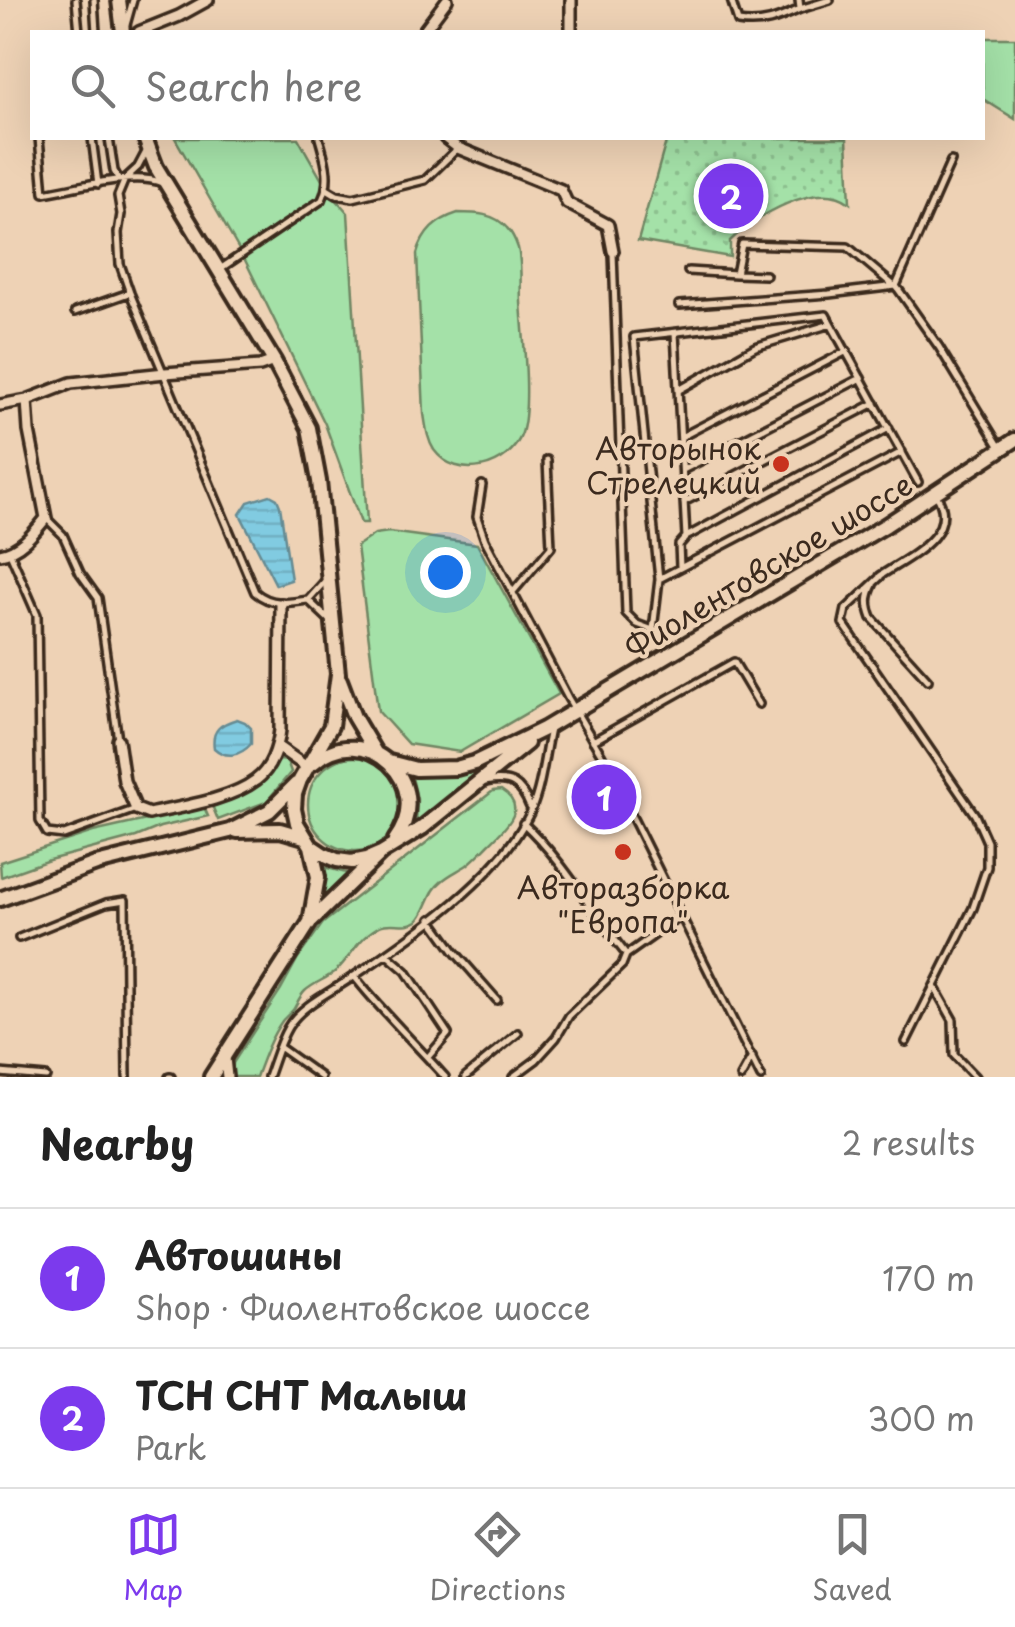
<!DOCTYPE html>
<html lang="en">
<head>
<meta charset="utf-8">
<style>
	:root { --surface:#fff; --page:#f2f2f2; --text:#222; --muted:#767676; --line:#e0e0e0; --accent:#7c3aed }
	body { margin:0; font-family:"Playpen Sans",sans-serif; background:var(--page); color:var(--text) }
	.you { position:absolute; left:445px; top:572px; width:35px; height:35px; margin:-25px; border:8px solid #fff; border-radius:50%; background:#1a73e8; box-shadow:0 0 0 15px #1a73e833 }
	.badge { display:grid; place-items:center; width:65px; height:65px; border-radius:50%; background:var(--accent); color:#fff; font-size:32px; font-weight:700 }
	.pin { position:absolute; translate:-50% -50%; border:5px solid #fff; box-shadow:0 2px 10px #0006 }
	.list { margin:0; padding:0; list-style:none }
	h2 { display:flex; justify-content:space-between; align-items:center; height:130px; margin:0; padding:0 40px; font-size:42px }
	h2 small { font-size:32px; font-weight:400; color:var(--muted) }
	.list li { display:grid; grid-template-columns:65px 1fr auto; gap:30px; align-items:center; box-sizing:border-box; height:140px; padding:0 40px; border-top:2px solid var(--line) }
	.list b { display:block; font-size:38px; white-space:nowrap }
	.list p { margin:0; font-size:32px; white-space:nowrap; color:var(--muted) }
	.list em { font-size:32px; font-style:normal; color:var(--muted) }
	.icon { flex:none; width:55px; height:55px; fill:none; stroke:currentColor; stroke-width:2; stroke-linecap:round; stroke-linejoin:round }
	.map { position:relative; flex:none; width:1015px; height:1077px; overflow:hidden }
	.search { position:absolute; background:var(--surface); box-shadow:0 10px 40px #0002; left:30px; right:30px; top:30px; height:110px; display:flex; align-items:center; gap:25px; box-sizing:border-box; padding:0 35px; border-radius:0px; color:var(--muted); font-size:38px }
	.sheet { height:410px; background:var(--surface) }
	nav { display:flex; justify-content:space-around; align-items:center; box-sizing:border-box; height:140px; border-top:2px solid var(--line); background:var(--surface); font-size:28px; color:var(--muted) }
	nav a { display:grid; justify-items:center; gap:5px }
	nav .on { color:var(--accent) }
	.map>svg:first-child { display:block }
</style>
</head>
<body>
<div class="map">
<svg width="1015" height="1077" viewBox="0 0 1015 1077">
	<defs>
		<pattern id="garden-dots" width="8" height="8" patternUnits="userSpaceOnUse" patternTransform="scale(2.5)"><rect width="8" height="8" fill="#a4e1a8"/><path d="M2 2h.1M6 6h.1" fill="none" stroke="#8ec190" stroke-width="1.8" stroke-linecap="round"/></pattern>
		<pattern id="water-rules" width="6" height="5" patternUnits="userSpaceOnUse" patternTransform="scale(2.5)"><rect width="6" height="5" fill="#81cbe1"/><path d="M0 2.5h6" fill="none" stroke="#70aec1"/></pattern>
	</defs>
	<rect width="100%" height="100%" fill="#eed2b5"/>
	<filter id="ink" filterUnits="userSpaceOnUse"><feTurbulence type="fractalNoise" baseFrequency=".01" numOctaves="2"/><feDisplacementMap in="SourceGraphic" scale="20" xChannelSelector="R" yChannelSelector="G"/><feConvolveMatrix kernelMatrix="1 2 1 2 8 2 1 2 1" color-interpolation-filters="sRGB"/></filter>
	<g filter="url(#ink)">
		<path fill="#a4e1a8" stroke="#708663" stroke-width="2.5" d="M982,38h33v81l-32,-20z
			M175,138h123l29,51 21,24 19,310h-6l-36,-99 -79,-162z
			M458,213c18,0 36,0 49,15 5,5 9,14 11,20 4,17 2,37 3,54 2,33 10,102 1,131 -12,35 -65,49 -88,17 -7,-11 -8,-24 -10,-36l-7,-160c6,-22 19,-34 41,-41z
			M389,532l88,12 82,150 -99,58 -52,-8 -30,-33 -21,-165 18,-12z
			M508,752l-92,72 1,-25 -6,-26 35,3z
			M308 804a47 47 0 1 1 94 0a47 47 0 1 1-94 0Z
			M280,760l7,1 4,11 -25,30 -48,18 -7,-17 45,-18z
			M501,790c29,18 4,38 -12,54 -7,7 -14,15 -22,21 -9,6 -19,10 -26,17 -13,10 -14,31 -24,39 -11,8 -26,-1 -37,5 -20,10 -28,29 -43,44 -10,9 -22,12 -32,21 -6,6 -8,13 -12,19 -4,4 -8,7 -11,11 -12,17 -19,37 -26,56h-24l1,-14 48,-74 17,-31 25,-35 170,-132z
			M204,807l4,9 -48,11 -24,10 -87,23 -48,17 -1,-15 93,-30z
			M324,867l22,6 8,-1 -36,30 7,-22z"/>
		<path fill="url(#garden-dots)" stroke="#708663" stroke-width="2.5" d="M667,138h180l3,65c-32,-25 -96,14 -120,38v16l-92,-16z"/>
		<path fill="url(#water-rules)" stroke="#658b93" stroke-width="2.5" d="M270,495l7,4 3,7 11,74 -15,5 -36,-71 8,-12z
			M237,719l8,3 6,6v16c-11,12 -25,15 -37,4 -3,-19 7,-24 23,-29z"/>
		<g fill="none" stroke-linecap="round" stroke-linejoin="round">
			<g stroke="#3b2a1e" stroke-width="12">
				<path id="lane" d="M76,0l3,32
					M94,0l2,32
					M731,0l7,22c24,4 40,-3 62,-13
					M799,0l1,9 30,-9
					M126,25l7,-25
					M39,138l5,55c31,-5 91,-22 118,-10
					M92,138l6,46
					M109,138l5,33 5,9
					M147,150l-9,17 -13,12 -7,17 3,18 -3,19 2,31 10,29 125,299c16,14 34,11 53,8l18,-20
					M327,189l10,6 16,3 72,-18 32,-31
					M613,253l13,360 11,11 16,6 6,-51 -25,-242 192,-22 92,167
					M220,269l102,-69c10,-22 3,-40 -3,-62
					M688,271l48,3
					M766,275l-30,-1 6,-30 106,3 45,38
					M896,286l55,-125
					M679,305l150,-11 67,-8 43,61 62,102
					M75,312l54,-19
					M675,333l11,204 -7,8 1,22
					M679,390l76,-43 76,-23
					M681,437l166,-86
					M683,470l178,-92
					M482,485l-5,32 8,23 83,158 33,56 160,323
					M684,502l191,-99
					M46,518l17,17 17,38 18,25 20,142
					M686,537l203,-109
					M10,553l27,62 3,206 7,12 17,2 72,-26
					M880,576c26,-18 82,-42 56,-81
					M880,577l-34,32 -3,14 132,192 12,27v25l-14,41 -67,134
					M659,579l243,-127
					M873,585c-6,12 -6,20 -1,33l56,62
					M513,592l38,-45 -4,-87
					M308,600l20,19
					M593,741l141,-79 25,42
					M485,782c26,-5 36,2 45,25
					M523,823c41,38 68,88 103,131
					M431,919l23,32 43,49
					M19,938l87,-35 19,-3 2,177
					M386,954l20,17 42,63 -20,23
					M354,976c28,36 61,67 91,101
					M935,988l18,32 1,35 21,22
					M279,1047l42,30
					M0,1073l46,4
					M169,1077h2
					M268,1077c6,-16 11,-35 20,-50 13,-22 45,-36 66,-51 60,-40 146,-99 177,-165 11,-26 13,-55 19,-82
					M465,1077l53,-44
					M513,1077l23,-17 20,-22 13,-22 53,-51 4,-10 55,-39
					M741,1077l11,-20"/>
			</g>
			<g stroke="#3b2a1e" stroke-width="16">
				<path id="street" d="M571,0v32
					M139,32l40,-16 29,-16
					M423,32l24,-32
					M445,138l13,10 103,42 6,13 41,22 5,26
					M0,405l27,-5 44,-17 94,-10 95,-7 14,-5
					M0,554c20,-3 34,-21 46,-36l-17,-87 -2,-31
					M118,740l6,41 12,28 13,5c31,-7 81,-14 107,-34 15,-11 22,-32 24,-50l1,-126
					M278,747l30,21
					M225,1058l2,19"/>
			</g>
			<g stroke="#3b2a1e" stroke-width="20">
				<path id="secondary" d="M119,0l4,32
					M145,138l11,29 118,194 35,67 10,53 19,193 -7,52 -31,54 -5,14 -1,15 3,14 14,23 12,8 14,6 15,2 15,-3 14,-6
					M340,680l14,37 22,37
					M389,762l27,7 40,-1 18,-5 70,-34 342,-204 129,-85
					M313,763c52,-46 124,21 82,77
					M237,831l43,-1 24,7
					M0,899l96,-35 134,-33 39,-20 27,-27
					M310,922l8,-45 -7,-31
					M211,1077l99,-155 71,-69 41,-25 105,-85"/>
			</g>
			<use href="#lane" stroke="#eed2b5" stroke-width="5"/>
			<use href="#street" stroke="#eed2b5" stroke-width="9"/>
			<use href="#secondary" stroke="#eed2b5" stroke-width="12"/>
		</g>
	</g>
	<g fill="#c8321e" stroke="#eed2b5" stroke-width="4">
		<circle cx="781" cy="464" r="10"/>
		<circle cx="623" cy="852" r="10"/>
	</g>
	<g text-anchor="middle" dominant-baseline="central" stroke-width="8" stroke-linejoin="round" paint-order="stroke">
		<g font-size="30" fill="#3b2a1e" stroke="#eed2b5" text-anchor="end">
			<text x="761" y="447">Авторынок<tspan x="761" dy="34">Стрелецкий</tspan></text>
			<text x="623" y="886" text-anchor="middle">Авторазборка<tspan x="623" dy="34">"Европа"</tspan></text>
		</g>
		<g font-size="30" fill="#3b2a1e" stroke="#eed2b5">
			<text transform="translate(768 565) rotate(-31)">Фиолентовское шоссе</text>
		</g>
	</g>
</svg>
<div class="you"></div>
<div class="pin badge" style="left:604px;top:797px">1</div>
<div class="pin badge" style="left:731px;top:196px">2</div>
<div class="search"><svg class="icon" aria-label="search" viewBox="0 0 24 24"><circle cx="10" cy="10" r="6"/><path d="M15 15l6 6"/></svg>Search here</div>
</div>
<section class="sheet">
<h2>Nearby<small>2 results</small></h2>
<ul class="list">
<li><span class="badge">1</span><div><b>Автошины</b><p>Shop · Фиолентовское шоссе</p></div><em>170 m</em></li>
<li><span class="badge">2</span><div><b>ТСН СНТ Малыш</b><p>Park</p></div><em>300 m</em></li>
</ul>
</section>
<nav>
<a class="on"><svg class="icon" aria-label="map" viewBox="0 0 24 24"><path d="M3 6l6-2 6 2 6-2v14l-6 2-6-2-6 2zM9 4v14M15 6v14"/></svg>Map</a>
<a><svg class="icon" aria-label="directions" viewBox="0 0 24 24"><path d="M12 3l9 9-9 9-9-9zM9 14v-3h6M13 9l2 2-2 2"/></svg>Directions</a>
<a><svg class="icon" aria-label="saved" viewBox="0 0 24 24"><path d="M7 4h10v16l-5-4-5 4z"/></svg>Saved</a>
</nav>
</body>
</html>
